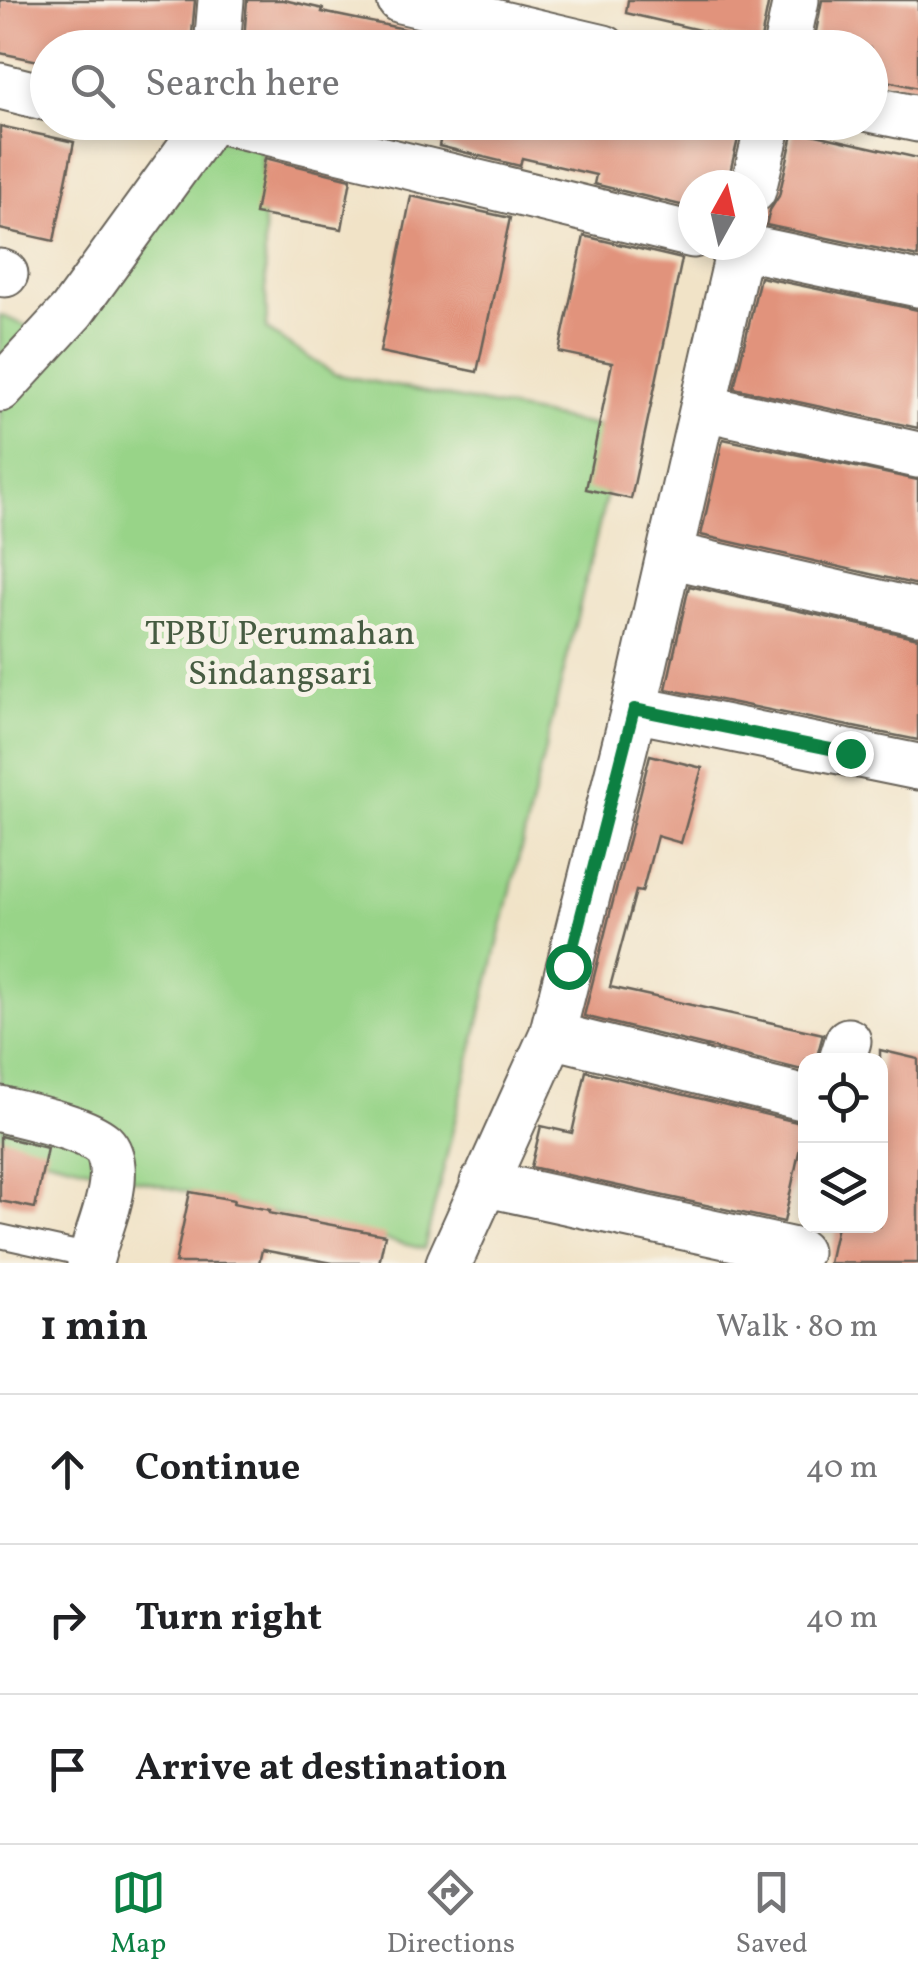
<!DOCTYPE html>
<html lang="en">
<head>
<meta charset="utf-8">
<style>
	:root { --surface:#fff; --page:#f6f6f6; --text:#202124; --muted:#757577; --line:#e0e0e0; --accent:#0b8043 }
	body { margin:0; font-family:Vollkorn,serif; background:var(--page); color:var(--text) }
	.controls { position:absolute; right:30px; bottom:30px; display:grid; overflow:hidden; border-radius:20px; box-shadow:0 5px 15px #0003 }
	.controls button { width:90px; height:90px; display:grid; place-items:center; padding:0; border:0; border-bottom:2px solid var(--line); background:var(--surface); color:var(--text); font:50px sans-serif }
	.compass { position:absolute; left:678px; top:170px; width:90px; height:90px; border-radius:50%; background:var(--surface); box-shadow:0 5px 15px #0003; rotate:8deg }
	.stop { position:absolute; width:30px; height:30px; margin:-22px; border:8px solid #0b8043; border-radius:50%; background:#fff }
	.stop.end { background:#0b8043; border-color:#fff; box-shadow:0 2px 10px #0008 }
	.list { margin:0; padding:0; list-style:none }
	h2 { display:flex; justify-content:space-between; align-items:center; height:130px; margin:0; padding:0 40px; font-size:42px }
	h2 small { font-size:32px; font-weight:400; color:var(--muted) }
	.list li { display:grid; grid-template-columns:65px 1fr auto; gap:30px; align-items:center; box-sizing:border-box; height:150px; padding:0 40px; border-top:2px solid var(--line) }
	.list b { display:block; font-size:38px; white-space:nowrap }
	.list em { font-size:32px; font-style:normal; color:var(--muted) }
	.icon { flex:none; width:55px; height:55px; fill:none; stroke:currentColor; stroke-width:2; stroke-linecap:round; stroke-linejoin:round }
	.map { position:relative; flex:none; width:918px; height:1263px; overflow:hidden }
	.search { position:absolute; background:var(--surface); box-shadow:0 5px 15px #0003; left:30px; right:30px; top:30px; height:110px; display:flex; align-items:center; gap:25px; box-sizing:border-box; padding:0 35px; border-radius:55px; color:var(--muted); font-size:38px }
	.sheet { height:580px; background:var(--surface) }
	nav { display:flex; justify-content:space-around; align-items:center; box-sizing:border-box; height:140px; border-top:2px solid var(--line); background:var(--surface); font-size:28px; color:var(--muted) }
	nav a { display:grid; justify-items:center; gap:5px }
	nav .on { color:var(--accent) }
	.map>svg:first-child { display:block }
</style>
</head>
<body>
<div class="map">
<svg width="918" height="1263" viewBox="0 0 918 1263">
	<rect width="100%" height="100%" fill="#f7f3e8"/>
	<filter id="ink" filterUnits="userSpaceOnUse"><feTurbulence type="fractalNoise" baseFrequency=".01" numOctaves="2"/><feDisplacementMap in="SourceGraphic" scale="20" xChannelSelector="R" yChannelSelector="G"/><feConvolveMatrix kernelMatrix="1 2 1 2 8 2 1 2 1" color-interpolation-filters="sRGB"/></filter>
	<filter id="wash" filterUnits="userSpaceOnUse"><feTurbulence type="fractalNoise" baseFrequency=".0048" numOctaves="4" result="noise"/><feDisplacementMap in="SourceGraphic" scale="40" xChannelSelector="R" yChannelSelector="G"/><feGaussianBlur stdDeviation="2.25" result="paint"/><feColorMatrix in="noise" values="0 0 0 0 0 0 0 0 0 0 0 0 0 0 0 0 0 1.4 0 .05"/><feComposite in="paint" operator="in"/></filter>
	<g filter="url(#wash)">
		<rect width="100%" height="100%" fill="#f1e3c7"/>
		<path fill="#98d488" stroke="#5a7852" stroke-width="2.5" d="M196,123h65l6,207 67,44 288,57 -198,818 -424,-102v-832l39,16z"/>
		<g id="blocks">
			<path fill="#e1937c" d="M0,0h195l-3,34 -3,11 -48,-11 -3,14h-90v15l-48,-10z
				M247,0h37l39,9 -1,3 102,21 -2,15h-150l-28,-7z
				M628,0h141l-9,44 -134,-31z
				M822,0h96v88l-48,-11v-29h-57z
				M444,122h298l-15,63h-34l-4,22 -95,-23 2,-9 -74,-17 -2,8 -81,-20z
				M0,126l74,16 -20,99 -54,-12z
				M794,130l124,28v99l-152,-32 4,-15 9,-14z
				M265,158l86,21 -9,50 -87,-15z
				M411,196l99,22 -33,154 -97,-20z
				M584,236l98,23 -51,240 -45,-10 26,-126 -53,-11z
				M760,277l158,33v118l-184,-40z
				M723,439l195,41v105l-217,-50z
				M689,586l229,52v102l-252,-51z
				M650,755l52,13 -21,75 -24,-7 -15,56 -6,-1 -26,96 213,47 -7,26h-10v11l-222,-55z
				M880,1050l38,9v204h-89l8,-37h43z
				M586,1071l219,53 -21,98 -253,-55 10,-41 31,7z
				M0,1136l47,12 -12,60 -35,-7z
				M190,1192l44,8 -1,3 37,7 -1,3 116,22 -6,28h-46l-71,-13 -3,13h-84z"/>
		</g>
	</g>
	<g filter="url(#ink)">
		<use href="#blocks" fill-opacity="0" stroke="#676258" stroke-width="2.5"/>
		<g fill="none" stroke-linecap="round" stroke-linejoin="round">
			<g stroke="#676258" stroke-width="26">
				<path id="lane" d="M0,1236l91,20"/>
			</g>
			<g stroke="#676258" stroke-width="49">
				<path id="street" d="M400,0l204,48
					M217,48l4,-48
					M786,48l10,-48
					M0,86l48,12
					M870,109l48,10
					M226,122l467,113
					M753,190l16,-68
					M735,245l183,39
					M0,272l5,2
					M0,389l72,-78 137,-189
					M705,408l213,47
					M670,555l248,57
					M634,709l284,58
					M552,1035l254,63
					M842,1060l6,-19
					M0,1109c26,7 83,18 103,35 9,9 10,25 9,37 -2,27 -16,55 -22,82
					M483,1183l316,69
					M449,1263l103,-228 82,-326 106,-464"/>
			</g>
			<use href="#lane" stroke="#fff" stroke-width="22"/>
			<use href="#street" stroke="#fff" stroke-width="45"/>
		</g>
	</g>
	<g fill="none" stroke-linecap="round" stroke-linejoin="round" filter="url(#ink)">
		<path stroke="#0b8043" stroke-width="12" d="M568,966l66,-257 216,44"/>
	</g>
	<g text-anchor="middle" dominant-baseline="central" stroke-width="10" stroke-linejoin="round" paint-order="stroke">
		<g font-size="35" fill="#475c42" stroke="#f7f3e8">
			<text x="280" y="635">TPBU Perumahan<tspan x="280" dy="40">Sindangsari</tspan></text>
		</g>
	</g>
</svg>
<div class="controls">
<button><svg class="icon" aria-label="locate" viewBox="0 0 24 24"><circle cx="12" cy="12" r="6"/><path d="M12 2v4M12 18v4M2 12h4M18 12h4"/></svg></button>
<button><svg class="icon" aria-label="layers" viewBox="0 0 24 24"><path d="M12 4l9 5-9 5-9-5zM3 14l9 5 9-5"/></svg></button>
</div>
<svg class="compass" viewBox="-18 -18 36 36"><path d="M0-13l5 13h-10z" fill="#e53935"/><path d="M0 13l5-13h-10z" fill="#757577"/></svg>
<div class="stop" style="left:568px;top:966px"></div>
<div class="stop end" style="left:850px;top:753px"></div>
<div class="search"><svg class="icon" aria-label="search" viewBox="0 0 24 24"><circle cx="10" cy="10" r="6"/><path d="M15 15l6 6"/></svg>Search here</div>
</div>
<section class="sheet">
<h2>1 min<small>Walk · 80 m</small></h2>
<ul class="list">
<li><svg class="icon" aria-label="ahead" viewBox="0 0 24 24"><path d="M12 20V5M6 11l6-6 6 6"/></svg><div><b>Continue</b></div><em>40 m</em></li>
<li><svg class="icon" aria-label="right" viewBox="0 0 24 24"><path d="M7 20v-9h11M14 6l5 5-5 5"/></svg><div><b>Turn right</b></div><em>40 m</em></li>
<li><svg class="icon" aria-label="arrive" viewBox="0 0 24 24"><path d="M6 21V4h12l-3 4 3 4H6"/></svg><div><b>Arrive at destination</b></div></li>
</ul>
</section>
<nav>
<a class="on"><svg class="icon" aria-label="map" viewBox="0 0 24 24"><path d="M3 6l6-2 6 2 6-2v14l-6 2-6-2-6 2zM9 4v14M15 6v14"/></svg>Map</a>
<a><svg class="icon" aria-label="directions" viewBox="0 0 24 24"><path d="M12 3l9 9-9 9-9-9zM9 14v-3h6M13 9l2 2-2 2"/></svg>Directions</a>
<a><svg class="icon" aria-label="saved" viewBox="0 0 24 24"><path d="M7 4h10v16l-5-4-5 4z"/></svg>Saved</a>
</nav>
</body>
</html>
